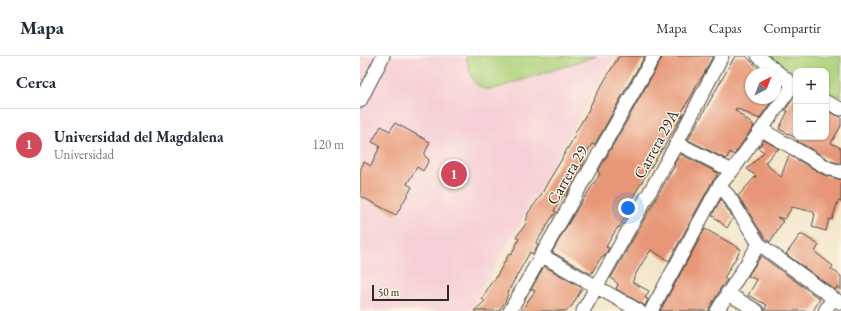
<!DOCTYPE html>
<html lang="es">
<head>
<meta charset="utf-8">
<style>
	:root { --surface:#fff; --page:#f2f2f3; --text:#1f2937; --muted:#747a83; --line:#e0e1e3; --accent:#d1495b }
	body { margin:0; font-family:"EB Garamond",serif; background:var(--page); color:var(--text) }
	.controls { position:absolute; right:12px; top:12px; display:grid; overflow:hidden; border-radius:8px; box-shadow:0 1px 3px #0004 }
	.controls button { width:36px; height:36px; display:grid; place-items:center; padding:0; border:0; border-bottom:1px solid var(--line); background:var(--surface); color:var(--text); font:20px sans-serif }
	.compass { position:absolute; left:385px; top:12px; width:36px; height:36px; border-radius:50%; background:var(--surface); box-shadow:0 1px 3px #0004; rotate:42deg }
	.scale { position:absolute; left:12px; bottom:10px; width:77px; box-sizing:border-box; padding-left:4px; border:2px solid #2b2b2b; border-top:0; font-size:11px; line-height:14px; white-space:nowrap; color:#2b2b2b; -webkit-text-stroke:3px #fcf5e5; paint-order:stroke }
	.you { position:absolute; left:268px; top:152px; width:14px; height:14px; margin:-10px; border:3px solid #fff; border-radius:50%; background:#1a73e8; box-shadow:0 0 0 6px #1a73e833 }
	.badge { display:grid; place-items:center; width:26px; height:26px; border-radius:50%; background:var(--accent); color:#fff; font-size:13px; font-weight:700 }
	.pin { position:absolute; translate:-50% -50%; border:2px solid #fff; box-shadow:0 1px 4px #0006 }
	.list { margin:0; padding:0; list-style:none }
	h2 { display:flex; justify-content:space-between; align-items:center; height:52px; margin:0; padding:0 16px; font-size:17px }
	h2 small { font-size:13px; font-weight:400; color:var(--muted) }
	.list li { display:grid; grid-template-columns:26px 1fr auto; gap:12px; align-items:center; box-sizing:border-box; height:72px; padding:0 16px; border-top:1px solid var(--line) }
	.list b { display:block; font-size:15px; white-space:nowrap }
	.list p { margin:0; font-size:13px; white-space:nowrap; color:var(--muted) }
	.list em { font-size:13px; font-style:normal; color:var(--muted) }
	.map { position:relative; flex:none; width:481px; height:255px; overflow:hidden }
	header { display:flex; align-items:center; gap:24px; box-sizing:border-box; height:56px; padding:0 20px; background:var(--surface); border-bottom:1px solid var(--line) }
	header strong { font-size:19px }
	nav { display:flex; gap:22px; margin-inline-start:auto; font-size:14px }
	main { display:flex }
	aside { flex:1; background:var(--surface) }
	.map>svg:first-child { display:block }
</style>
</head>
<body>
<header>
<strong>Mapa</strong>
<nav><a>Mapa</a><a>Capas</a><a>Compartir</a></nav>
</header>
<main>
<aside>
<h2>Cerca<small></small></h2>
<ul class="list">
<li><span class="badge">1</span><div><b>Universidad del Magdalena</b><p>Universidad</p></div><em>120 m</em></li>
</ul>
</aside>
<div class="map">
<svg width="481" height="255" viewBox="0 0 481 255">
	<rect width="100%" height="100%" fill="#fcf5e5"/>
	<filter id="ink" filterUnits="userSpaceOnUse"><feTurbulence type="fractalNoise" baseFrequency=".025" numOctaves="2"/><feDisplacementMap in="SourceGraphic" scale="8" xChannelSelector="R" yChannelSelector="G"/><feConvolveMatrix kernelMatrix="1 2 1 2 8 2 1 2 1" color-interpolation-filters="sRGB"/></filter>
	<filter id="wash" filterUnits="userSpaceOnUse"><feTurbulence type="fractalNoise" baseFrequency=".012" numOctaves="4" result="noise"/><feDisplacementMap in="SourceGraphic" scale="16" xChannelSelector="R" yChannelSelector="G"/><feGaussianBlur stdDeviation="0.9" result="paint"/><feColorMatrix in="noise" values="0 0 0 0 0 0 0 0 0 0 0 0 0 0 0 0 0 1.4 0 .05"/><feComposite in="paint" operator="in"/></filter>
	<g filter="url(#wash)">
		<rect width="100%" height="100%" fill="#f3e5c9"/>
		<path fill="#f6cfd6" d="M0,0h255l-22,37 -75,133 -49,85h-109z"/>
		<path fill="#add37d" stroke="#6c7f54" d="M106,0h131l-103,33c-22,3 -24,-17 -28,-33z
			M406,0h75v41l-15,-4v-22h-30v10z"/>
		<g id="blocks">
			<path fill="#e79777" d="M259,0h26l-22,38 -21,38 -8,13 -2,-1 -9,15 2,1 -16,27v2l-3,7 -3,-2 -9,17 2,1 -10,14h1l-11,17 2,2 -6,9 -2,-2 -20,36 -5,14 -6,9h-25l11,-10 -3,-2 10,-18h2l15,-27 2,1 8,-16 -3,-2 10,-13 2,-11 12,-16 8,-15 14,-23v-1l14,-24 -1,-1 13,-22 4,-9z
				M303,0h50l-9,18 -7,10 -4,9 -12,20 2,1 -20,35h-1l-31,51 -3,11v1l-9,16 -1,-1 -7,11 -5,9 3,1 -5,9 -2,-1 -11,18 -39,-22 25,-43 23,-35 -2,-2z
				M375,0h11l18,18h-13v24h23l-15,21 -23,-11 -1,2 19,16 -20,29 -4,-3 -4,7 -38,-19z
				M436,39v43l-17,-9 9,-18 -3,-1z
				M466,55l15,6v9l-10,17 10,5v16l-10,-3 -34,-20 2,-4h27z
				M35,67l35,19 -6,13 5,5 -6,11 -6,-4 -10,17 5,3 -16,28 -36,-19v-26l4,-8 7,4 9,-20 -8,-4 9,-16 9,5z
				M404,84l15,9 -5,3 -9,11 16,14 8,-22 35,20 17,5v22l-3,-1 -6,19 -3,-1 -3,12 -14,-4 3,-13 -2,-1 1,-1 -22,-5 -7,12 -8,-2 6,4 -13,21 -5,-4 -27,-42 18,-20 -9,-7 17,-17 -6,-4z
				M320,98l38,19 -2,3h1l-5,6 -43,79 -18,-11 -7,10 -11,19h1l-2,3 17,9 -4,7 3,1 -3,7 -29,-17 2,-5 -7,-6 64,-113 -1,-1z
				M361,143l12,19 -6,10 -15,-13z
				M345,173l36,20 -17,29 3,2 -7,9 -1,3 -9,15 -1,4h-49z
				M440,179h3l16,10 -4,7 18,14 -2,3 10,7v14l-4,-3 -2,3 -49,-36z
				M401,200l59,43 -7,12h-48v-2l2,-4 -19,-10 9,-15 -9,-4z
				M184,210l38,22 -10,18 -6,5h-45l14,-20 -4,-2z"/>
		</g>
	</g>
	<g filter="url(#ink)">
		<use href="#blocks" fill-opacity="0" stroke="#494743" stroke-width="1"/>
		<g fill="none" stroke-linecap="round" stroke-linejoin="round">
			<g stroke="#494743" stroke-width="15">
				<path id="minor" d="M398,0l38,31
					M0,45l23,-45
					M466,46l15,7
					M402,74l66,38 13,4
					M317,87l55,28
					M359,130l9,9 31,49 74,54 8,5
					M181,199l98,56
					M367,237l30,18
					M150,255l144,-255
					M223,255l94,-168 45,-87
					M291,255l68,-125 13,-15 61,-86
					M357,255l42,-67
					M465,255l8,-13"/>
			</g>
			<use href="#minor" stroke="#fff" stroke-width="13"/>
		</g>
	</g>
	<g text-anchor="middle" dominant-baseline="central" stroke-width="3" stroke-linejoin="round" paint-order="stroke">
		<g font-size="16" fill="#2b2b2b" stroke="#fcf5e5">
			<text transform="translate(296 88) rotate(-61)">Carrera 29A</text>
			<text transform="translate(207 119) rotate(-60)">Carrera 29</text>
		</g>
	</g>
</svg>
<div class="controls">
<button>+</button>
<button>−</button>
</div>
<svg class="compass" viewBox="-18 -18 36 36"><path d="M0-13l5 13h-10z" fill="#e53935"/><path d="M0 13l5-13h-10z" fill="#747a83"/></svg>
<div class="scale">50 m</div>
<div class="you"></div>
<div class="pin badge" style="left:94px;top:118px">1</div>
</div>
</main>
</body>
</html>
